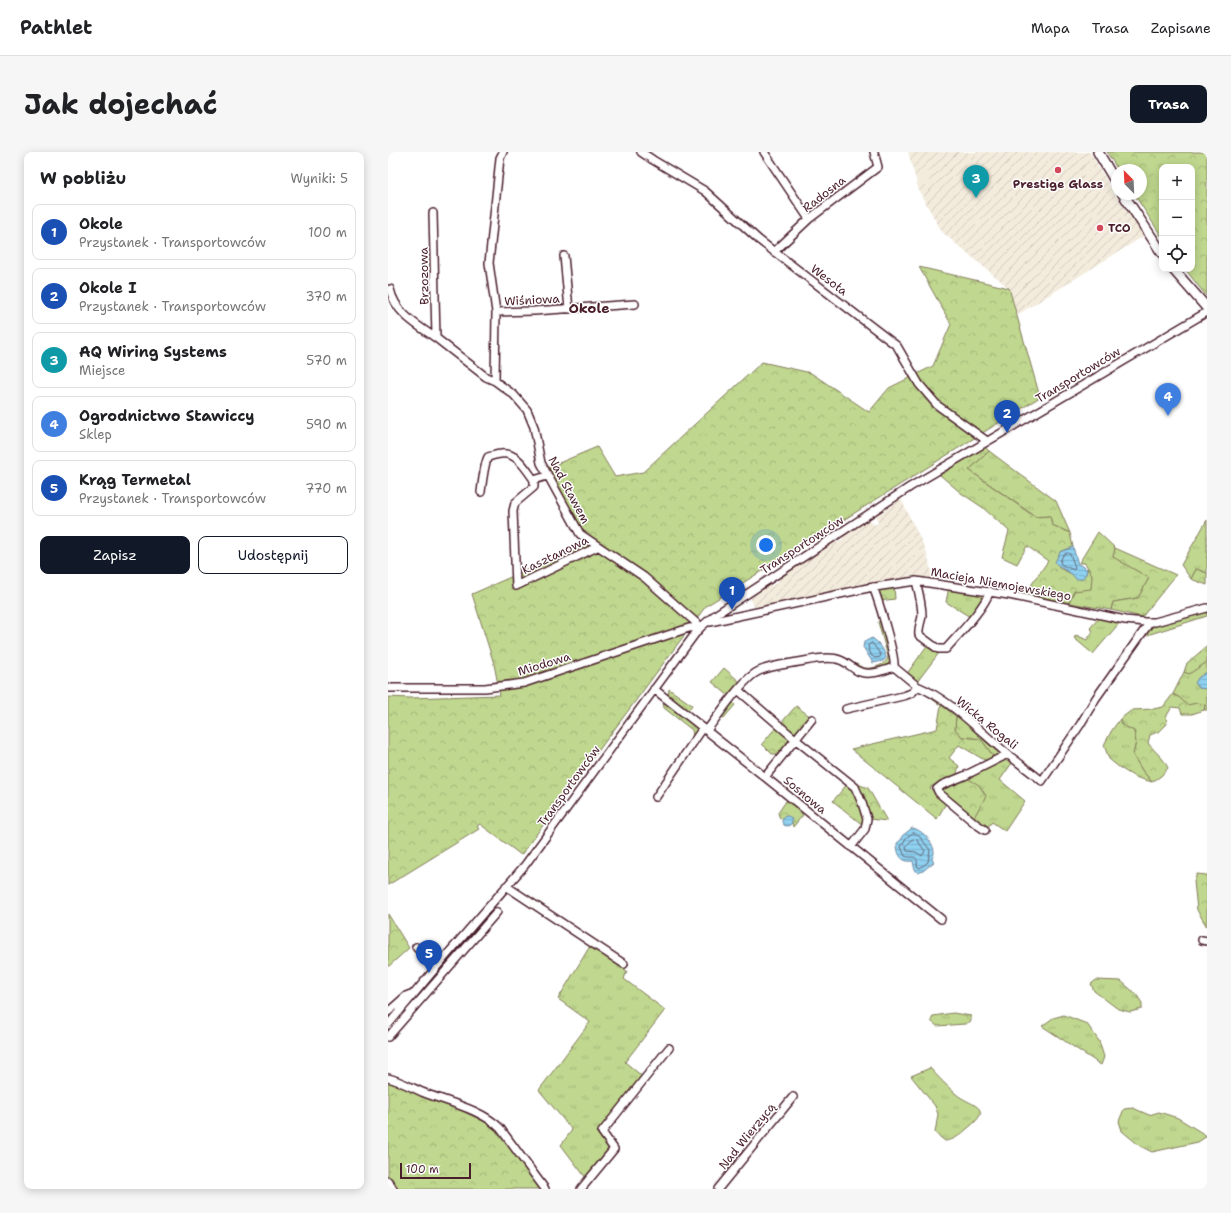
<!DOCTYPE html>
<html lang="pl">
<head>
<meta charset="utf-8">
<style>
	:root { --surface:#fff; --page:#f6f6f6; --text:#202124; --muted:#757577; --line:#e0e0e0; --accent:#111827 }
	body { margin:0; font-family:"Shantell Sans",sans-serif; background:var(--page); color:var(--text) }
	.controls { position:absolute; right:12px; top:12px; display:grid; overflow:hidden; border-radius:8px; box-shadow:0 2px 10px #0003 }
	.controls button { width:36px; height:36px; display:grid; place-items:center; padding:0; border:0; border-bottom:1px solid var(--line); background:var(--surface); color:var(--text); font:20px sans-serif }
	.compass { position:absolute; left:723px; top:12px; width:36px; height:36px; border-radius:50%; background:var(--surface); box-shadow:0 2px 10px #0003; rotate:336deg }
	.scale { position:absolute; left:12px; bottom:10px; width:71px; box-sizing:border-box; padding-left:4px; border:2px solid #4a1f2b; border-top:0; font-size:11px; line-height:14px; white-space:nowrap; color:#4a1f2b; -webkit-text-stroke:3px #fff; paint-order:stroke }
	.you { position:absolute; left:378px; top:393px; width:14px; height:14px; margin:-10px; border:3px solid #fff; border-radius:50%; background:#1a73e8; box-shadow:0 0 0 6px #1a73e833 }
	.badge { display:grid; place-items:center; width:26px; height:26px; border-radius:50%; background:var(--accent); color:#fff; font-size:13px; font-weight:700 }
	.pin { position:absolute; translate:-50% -33px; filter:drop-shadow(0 1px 2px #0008) }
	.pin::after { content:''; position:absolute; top:21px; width:14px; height:12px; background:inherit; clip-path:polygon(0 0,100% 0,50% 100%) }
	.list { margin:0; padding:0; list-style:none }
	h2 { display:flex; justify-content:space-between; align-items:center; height:52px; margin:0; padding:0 16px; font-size:17px }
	h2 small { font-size:13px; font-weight:400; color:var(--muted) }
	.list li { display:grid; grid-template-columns:26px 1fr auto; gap:12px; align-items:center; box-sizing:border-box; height:56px; margin:0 8px 8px; padding:0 8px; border:1px solid var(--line); border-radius:8px }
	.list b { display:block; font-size:15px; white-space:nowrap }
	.list p { margin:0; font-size:13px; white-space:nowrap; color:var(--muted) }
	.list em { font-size:13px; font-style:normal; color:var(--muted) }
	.actions { display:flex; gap:8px; padding:12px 16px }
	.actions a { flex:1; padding:9px 0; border:1px solid var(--accent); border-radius:8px; text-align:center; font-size:14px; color:var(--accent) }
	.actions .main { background:var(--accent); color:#fff }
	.icon { flex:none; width:22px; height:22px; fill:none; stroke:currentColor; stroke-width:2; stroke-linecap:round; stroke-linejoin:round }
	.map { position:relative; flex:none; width:819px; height:1037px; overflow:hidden; border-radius:8px }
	header { display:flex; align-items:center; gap:24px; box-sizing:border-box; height:56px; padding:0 20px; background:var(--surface); border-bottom:1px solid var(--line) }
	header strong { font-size:19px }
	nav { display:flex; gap:22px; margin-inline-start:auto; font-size:14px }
	.intro { display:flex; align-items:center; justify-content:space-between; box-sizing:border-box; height:96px; padding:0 24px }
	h1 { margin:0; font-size:28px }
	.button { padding:10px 18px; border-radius:8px; background:var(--accent); color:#fff; font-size:14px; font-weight:700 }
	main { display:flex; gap:24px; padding:0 24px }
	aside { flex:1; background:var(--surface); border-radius:8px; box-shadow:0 2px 10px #0003 }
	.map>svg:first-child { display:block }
</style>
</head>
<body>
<header>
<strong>Pathlet</strong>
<nav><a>Mapa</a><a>Trasa</a><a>Zapisane</a></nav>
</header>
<div class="intro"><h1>Jak dojechać</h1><a class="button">Trasa</a></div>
<main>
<aside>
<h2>W pobliżu<small>Wyniki: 5</small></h2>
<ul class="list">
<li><span class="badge" style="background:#1a4fb4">1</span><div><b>Okole</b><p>Przystanek · Transportowców</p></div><em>100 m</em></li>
<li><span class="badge" style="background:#1a4fb4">2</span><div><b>Okole I</b><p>Przystanek · Transportowców</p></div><em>370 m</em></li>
<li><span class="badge" style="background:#0f9aa8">3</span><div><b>AQ Wiring Systems</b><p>Miejsce</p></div><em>570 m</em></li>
<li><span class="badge" style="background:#3f7fe0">4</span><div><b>Ogrodnictwo Stawiccy</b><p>Sklep</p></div><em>590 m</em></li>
<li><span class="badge" style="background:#1a4fb4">5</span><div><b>Krąg Termetal</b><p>Przystanek · Transportowców</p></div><em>770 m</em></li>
</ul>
<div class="actions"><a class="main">Zapisz</a><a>Udostępnij</a></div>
</aside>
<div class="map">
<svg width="819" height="1037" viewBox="0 0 819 1037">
	<defs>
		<pattern id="industrial-furrows" width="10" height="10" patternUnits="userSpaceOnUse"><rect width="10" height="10" fill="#f3ecdd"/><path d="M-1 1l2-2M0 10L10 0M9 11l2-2" fill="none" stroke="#d2cabe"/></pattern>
		<pattern id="grass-tufts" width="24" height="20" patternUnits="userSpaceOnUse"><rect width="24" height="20" fill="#bfd78e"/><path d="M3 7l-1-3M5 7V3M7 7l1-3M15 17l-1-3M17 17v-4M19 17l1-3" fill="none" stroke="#a6b87b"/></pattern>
		<pattern id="forest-crowns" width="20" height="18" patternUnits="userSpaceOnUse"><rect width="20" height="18" fill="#bfd78e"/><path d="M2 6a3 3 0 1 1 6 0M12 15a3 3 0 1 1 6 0" fill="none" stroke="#a6b87b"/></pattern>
		<pattern id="water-rules" width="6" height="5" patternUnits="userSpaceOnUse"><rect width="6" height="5" fill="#8ed1f0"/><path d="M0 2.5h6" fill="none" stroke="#7cb3ce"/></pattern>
	</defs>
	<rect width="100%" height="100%" fill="#fff"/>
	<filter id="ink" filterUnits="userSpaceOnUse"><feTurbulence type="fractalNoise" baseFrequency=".025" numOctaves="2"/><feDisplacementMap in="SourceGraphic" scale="8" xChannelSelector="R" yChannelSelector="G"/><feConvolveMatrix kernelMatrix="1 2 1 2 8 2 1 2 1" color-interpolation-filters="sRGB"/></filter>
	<g filter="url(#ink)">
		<path fill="url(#industrial-furrows)" d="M520,0h182l20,35 34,49 -127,79 -8,-27 -67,-56 -23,-41z
			M513,347l24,49 9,32 -14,-1 -2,-3h-7l-4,3 -152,30 -6,-13 19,-12 4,2 7,-5 2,-5 52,-36 3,1 2,2 5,-4v-3l26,-17 5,6 4,-2 -2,-7z"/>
		<path fill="url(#grass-tufts)" stroke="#847b5c" d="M601,299l67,50 14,32 -18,-8 -2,-9 -14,1 -67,-47z
			M819,368v53l-11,-4 -5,10 -10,-14z
			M710,380l17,16 -1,9 35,21 -11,20 -25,4 -2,8 -42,-7 5,-12 18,-16 -7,-12h-6z
			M561,435l35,7v4l-14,19 -24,-15z
			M819,458v6l-63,20 9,-12z
			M712,465l21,4 -28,33 -19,-16 2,-3 11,5 6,-9 -3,-3z
			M493,469l10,37c-3,14 -25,13 -35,9v-3c3,1 6,4 9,4 8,1 21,-3 23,-11l-10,-35z
			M538,495l13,6 -22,29 -11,-7z
			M819,510v10l-9,6 1,10 8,1v21h-3l1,-5h-18l-7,-7 -7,-4 11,-22 5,1z
			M336,516l16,14 -11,14 -17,-14z
			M533,537l33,22 47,41 -1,3 -5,4 -14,-20 -19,-2 -7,-8 1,-13 -37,-26z
			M344,550l3,3 -11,13 -4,-2z
			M275,551h3l32,26v2l-6,8 1,-3 -1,-6 -28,-22z
			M732,567l2,5 12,7 2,11 -3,13 9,15 10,12 -17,-5 -15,-9 -11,-9 -5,-14 8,-15z
			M616,608l8,3 -12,17 25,21 -20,30 -13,-9 -5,6 -14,-9 -8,-42z
			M202,794l37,25 -3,8 41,31 -40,52 18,15 -46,56 13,17 -24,28 -25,-33 11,-15 -33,-40 51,-68 -32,-23z
			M708,828l25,1 15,13 6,9v6l-12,3 -12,-3 -24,-18 -3,-7z
			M565,861l18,3v5l-6,3 -28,2 -6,-5 2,-5z
			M676,863l23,9 12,17 5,16 -3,8 -59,-39 11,-8z
			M542,916c8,9 17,18 26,26 14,12 40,12 12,34 -8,7 -13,12 -23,13l-10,-8 3,-19 -3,-8 -24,-30z
			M745,956l16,7 10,-3 19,6 29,18 -9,6 -46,10 -12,-6 -18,-15 -3,-10 5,-12z"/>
		<path fill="url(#forest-crowns)" stroke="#847b5c" d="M719,0h100v145l-22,-28h7v-102h-30v70l-28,-43h7v-24h-23z
			M531,115l90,21 31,109 -334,209 -185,249 -41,-31 -3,2 2,3 -91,56v-188l22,1 90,-3 -6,-31 -22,-70 116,-51 -41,-75 50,-21 18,30 28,-5 119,-110 49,11 58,39 20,-24 44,-22 18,-42z
			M597,295l4,4 -20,19 66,47 15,-1 2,9 18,8 3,14 -13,5 -1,16 13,6h14l2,-6 4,8 -1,13 -17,2 -5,12 -44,-9 23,-33 -21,-15 -10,18 -15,-7 7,-26 -27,-24 -21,-14 -21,-18z
			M727,396l61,27 -34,42 -31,-7 2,-8 25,-4 11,-20 -36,-21z
			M808,417l11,4v12l-16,-6z
			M506,434l1,13 -16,2 -3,-12z
			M818,495h1v15l-18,12 -5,-2 3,-9z
			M281,537l23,16 -5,7 -19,-14z
			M785,542l7,4 7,7 10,-2 8,2 -1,5 -12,4h-10l-2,-6 -8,-1 -6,10 1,7 -7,7 -10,4 -2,8c7,9 16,15 20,25l-7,8 -9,6 -10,-12 -9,-15 3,-13 -2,-11 -13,-7 -1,-5 12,-9 21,-1 10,-2z
			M553,553l15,11 -1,13 7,8 19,2 12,17 -7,5 -27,-16 -10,13 10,8 -3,11 -17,5 -9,6 16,15 -9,16 -86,-70 86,-20z
			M408,554l15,11 -15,19 -15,-13z
			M389,574l13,11 1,3 -10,14h-9l-10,-10z
			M577,625l14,8 7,11 -13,23 -13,-13 -20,-15 3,-4z
			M460,631c9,10 17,29 16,43l-31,-25z
			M469,632l11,4 19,33 -17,-2z
			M398,649l10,5v3l7,6 -10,12 -1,-5 -5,-6 -7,3 -2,-6z
			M809,722l10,1v52l-10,-17 -3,-29z
			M0,762l21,34 -21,19z
			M0,930l50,18 46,21 13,10 43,58h-152z"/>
		<path fill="url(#water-rules)" stroke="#738aa1" d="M685,395l5,17 9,5 -1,5 -4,5h-6c-6,-9 -14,-8 -21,-17l5,-10z
			M484,486c7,4 13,13 14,20l-3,3 -10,2 -10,-16 1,-5z
			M819,520v17l-8,-1 -4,-5 3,-5z
			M394 669a5 5 0 1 1 10 0a5 5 0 1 1-10 0Z
			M524,676c11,1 28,21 20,30l2,4 -11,9 -5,2c-5,-5 -4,-7 -5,-12 -12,2 -16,-7 -16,-18l5,-4v-3z"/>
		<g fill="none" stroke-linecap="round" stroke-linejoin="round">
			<path stroke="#65667a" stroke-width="1" d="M680,401l2,1 5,13 -1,3 -12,-5 -2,-3 3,-7z
				M484,491l9,12 -1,2 -5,1 -4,-3 -3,-9z
				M525,681h2l5,4 10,13 -2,12 -8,6 -3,-2c2,-13 -6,-7 -12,-10l-4,-9 5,-9z
				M525,687l4,1 8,11 -3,5 -6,-4 -9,-1 -1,-4z"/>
			<g stroke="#4a1f2b" stroke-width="10">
				<path id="minor" d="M115,0l-3,6 -11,105 7,49 -1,69 19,14 13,15 7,17 7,36 39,71 64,43 57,50
					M253,0l12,8 52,31 54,49 138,106 22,38 18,21 50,36
					M376,0l45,67
					M45,61l3,125 50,39 9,4
					M386,100l35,-33 69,-52 -4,-15
					M176,104l5,53
					M2,137c5,24 27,36 46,49
					M108,160l38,-1 101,-7
					M159,324l-13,4v7l-19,16 -2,8 3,75 81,-39
					M93,340c1,-8 4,-30 7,-35 4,-1 9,-3 13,-3 16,-2 25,15 33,26
					M528,429c3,12 6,23 6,35 -1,7 -4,11 -3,19l19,14h8c13,-15 37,-39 44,-58
					M485,435c5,12 23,70 21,80
					M322,470l158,-34 48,-7 93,14 116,25 20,2h10l52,-14
					M529,534c34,14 60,43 88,66 12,10 25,19 37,29l38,-56 16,-27 54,-76
					M0,536h97l39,-5 165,-55 12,-1
					M266,537l111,88 176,142
					M350,538l57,49 60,48 7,16 5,16 -2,10 -14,18
					M458,557l57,-13c7,-2 11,-3 14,-10l-23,-19
					M319,578c12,-15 36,-52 52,-59 14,-6 30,-7 45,-10 11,-2 26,-5 36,-1 6,2 11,7 16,10 11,7 26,1 38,-3
					M377,625l47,-58
					M268,645l47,-69
					M597,678l-9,-6 -37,-31 -2,-4 5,-4 22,-9 38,-19 5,-3
					M118,734l118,78
					M814,788l5,1
					M28,795l16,18 4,2
					M0,860l18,-16 5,-2
					M0,873l51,-61 86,-99 170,-231 6,-7 14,-12 195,-128 297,-175
					M0,885l109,-125
					M0,926c12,3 23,9 34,14 25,10 59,17 78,36l45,61
					M0,1029l5,8
					M193,1037l33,-40 -12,-17 67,-84
					M330,1037l75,-92"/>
			</g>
			<g stroke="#4a1f2b" stroke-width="12">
				<path id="major" d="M710,0l19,32
					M735,42l39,59
					M785,117l34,39"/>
			</g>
			<use href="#minor" stroke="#fff" stroke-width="7"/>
			<use href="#major" stroke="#fff" stroke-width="9"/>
		</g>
	</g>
	<g fill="#d1495b" stroke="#fff" stroke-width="1.5">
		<circle cx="670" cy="18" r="4"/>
		<circle cx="712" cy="76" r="4"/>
	</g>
	<g text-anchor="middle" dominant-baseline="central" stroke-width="3" stroke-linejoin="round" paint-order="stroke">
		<g font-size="12" font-weight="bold" fill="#4a1f2b" stroke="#fff">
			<text x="670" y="32">Prestige Glass</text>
			<text x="720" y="76" text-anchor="start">TCO</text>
		</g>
		<g font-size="12" fill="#4a1f2b" stroke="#fff">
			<text transform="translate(436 42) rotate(-38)">Radosna</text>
			<text transform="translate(36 124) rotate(-91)">Brzozowa</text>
			<text transform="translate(441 128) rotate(37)">Wesoła</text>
			<text transform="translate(144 148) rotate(-3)">Wiśniowa</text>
			<text transform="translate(690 223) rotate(-31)">Transportowców</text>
			<text transform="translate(181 338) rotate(62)">Nad Stawem</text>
			<text transform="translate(414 393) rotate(-33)">Transportowców</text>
			<text transform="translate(167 403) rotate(-26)">Kasztanowa</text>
			<text transform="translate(613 432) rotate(10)">Macieja Niemojewskiego</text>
			<text transform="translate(156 512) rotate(-17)">Miodowa</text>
			<text transform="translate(599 571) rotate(39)">Wicka Rogali</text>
			<text transform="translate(181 634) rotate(-54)">Transportowców</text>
			<text transform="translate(417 643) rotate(40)">Sosnowa</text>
			<text transform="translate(359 984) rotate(-51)">Nad Wierzycą</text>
		</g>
		<g font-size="14" font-weight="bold" fill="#4a1f2b" stroke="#fff">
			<text x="201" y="156">Okole</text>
		</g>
	</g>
</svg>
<div class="controls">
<button>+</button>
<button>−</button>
<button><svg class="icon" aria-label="locate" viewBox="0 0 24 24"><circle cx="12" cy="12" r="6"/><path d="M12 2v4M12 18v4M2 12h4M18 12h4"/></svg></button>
</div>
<svg class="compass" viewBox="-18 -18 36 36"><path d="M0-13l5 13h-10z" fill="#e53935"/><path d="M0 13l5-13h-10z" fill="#757577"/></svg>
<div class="scale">100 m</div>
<div class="you"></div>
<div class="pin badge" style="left:344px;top:458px;background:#1a4fb4">1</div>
<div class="pin badge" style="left:619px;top:281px;background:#1a4fb4">2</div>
<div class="pin badge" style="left:588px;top:46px;background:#0f9aa8">3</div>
<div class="pin badge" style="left:780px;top:264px;background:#3f7fe0">4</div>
<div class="pin badge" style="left:41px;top:821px;background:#1a4fb4">5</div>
</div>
</main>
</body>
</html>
